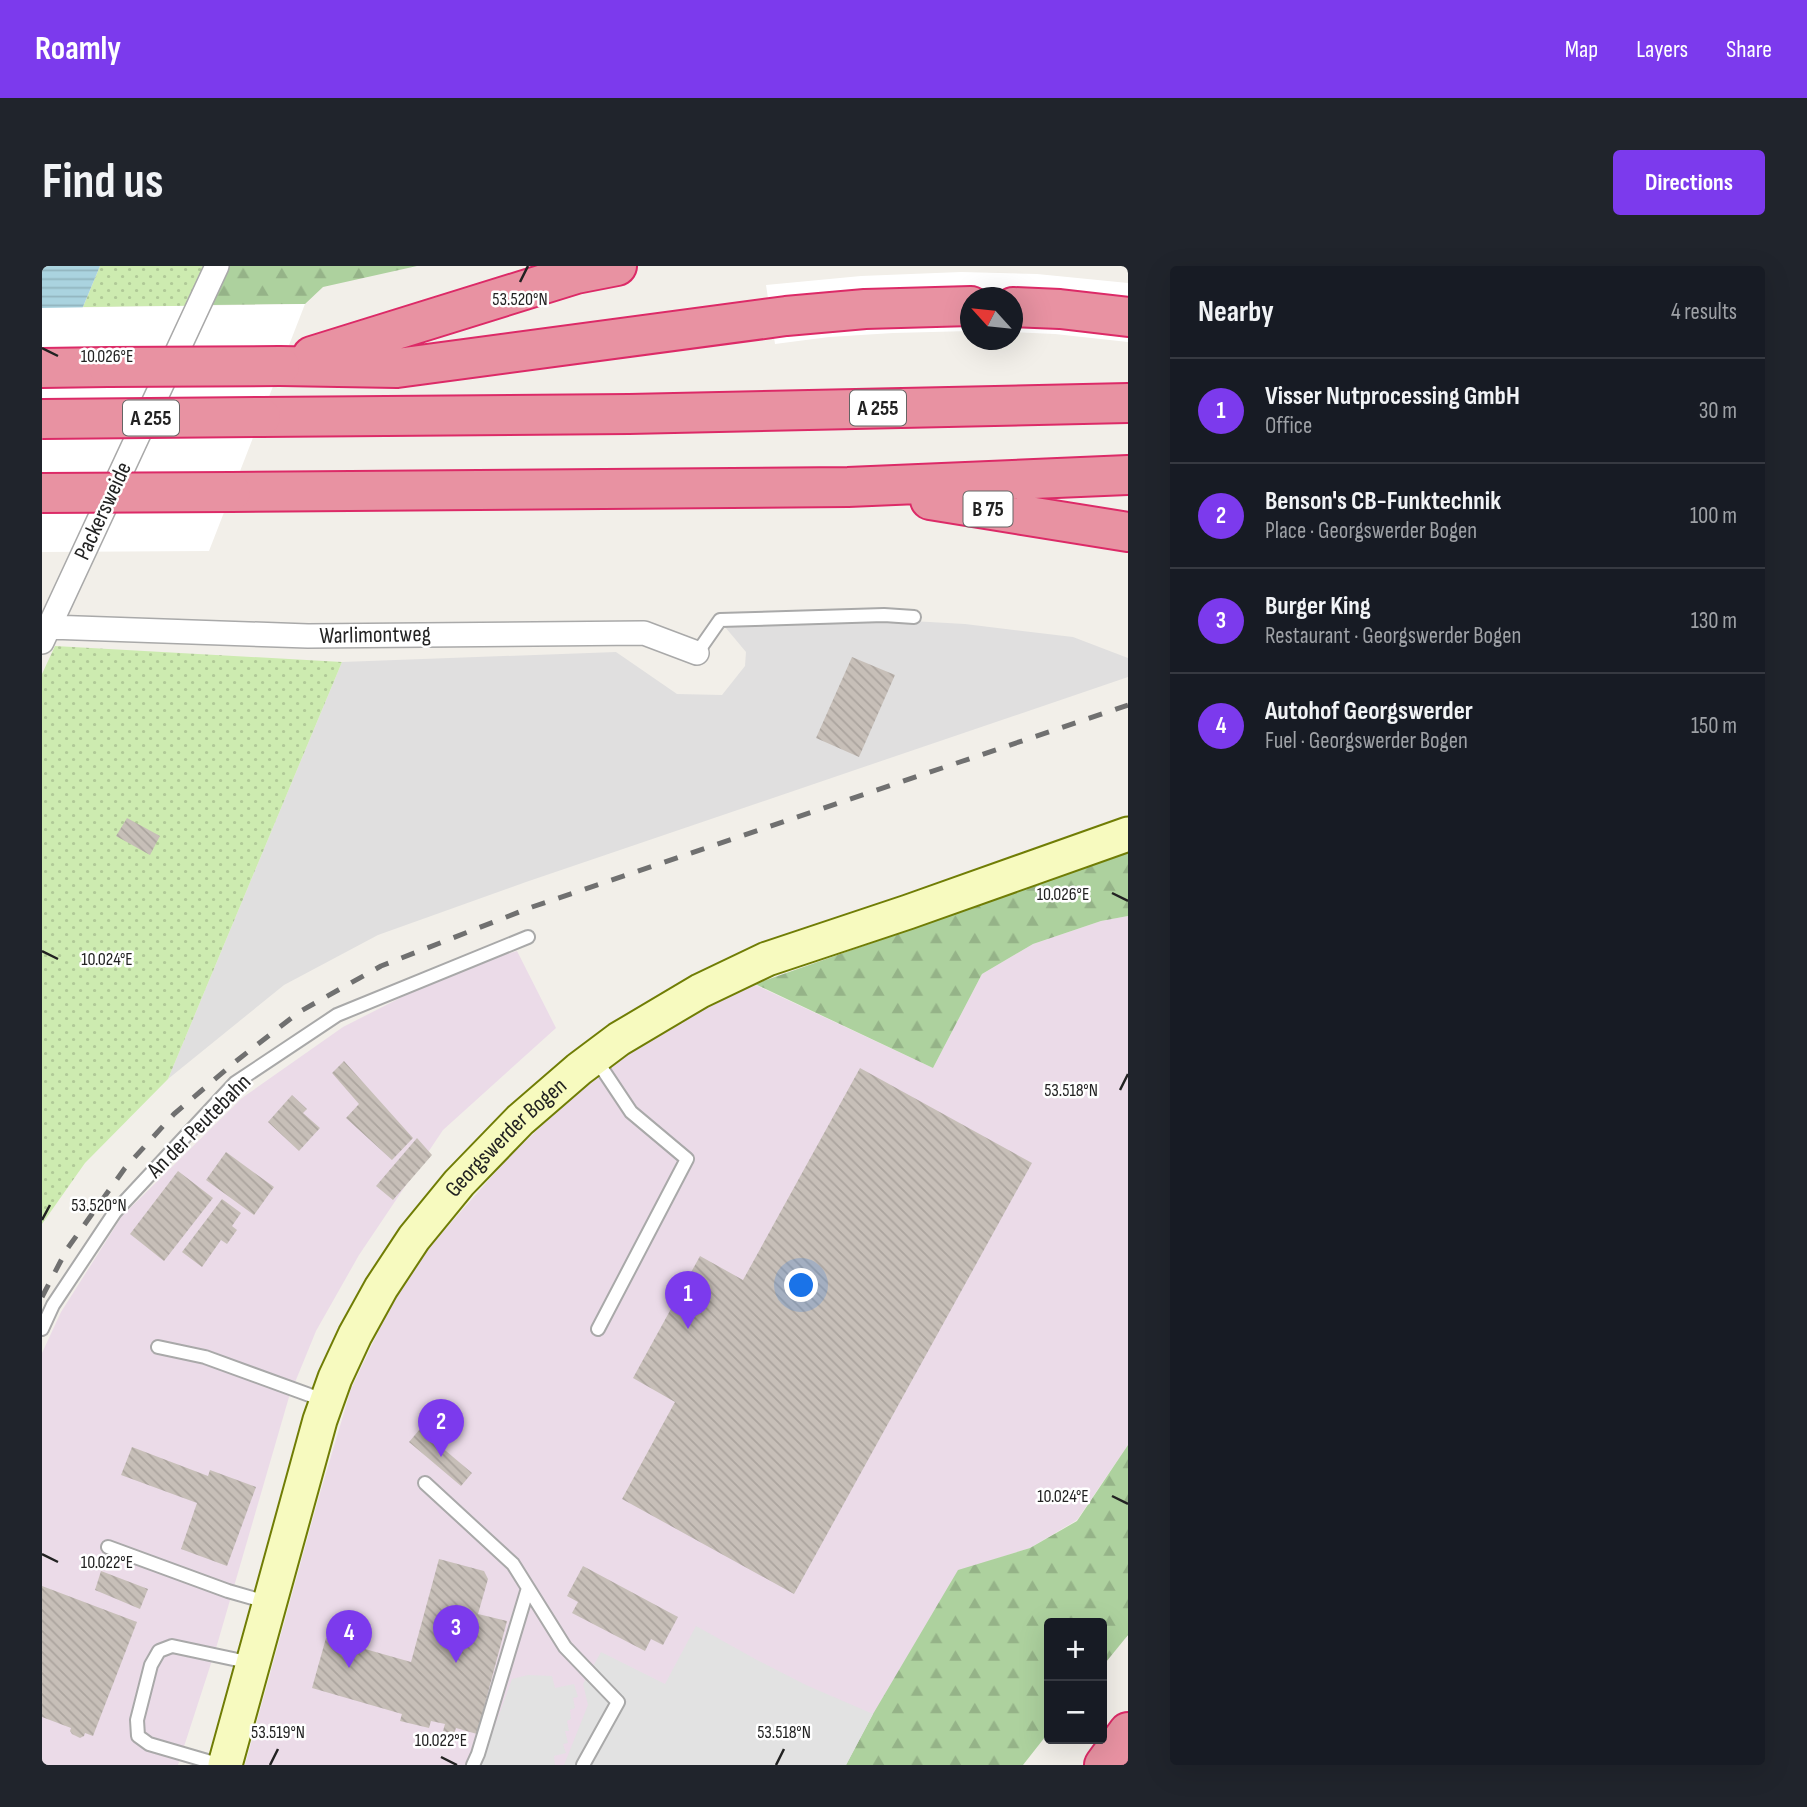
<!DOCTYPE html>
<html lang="en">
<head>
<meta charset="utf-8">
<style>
	:root { --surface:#171b24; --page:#20242c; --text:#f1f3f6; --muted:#9ea1a6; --line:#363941; --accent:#7c3aed }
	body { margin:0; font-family:"Sofia Sans Condensed",sans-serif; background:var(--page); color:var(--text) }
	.controls { position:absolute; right:21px; bottom:21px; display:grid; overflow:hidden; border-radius:7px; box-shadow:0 7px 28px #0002 }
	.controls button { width:63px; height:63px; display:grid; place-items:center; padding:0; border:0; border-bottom:2px solid var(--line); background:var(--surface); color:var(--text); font:35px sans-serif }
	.compass { position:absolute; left:918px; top:21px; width:63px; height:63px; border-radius:50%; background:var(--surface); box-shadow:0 7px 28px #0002; rotate:297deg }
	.you { position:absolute; left:760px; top:1020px; width:24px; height:24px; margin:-18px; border:5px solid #fff; border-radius:50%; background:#1a73e8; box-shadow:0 0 0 10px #1a73e833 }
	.badge { display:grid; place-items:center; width:46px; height:46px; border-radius:50%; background:var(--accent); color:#fff; font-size:23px; font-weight:700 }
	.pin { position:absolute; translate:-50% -58px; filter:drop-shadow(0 2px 4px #0008) }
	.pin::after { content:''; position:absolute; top:37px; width:24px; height:21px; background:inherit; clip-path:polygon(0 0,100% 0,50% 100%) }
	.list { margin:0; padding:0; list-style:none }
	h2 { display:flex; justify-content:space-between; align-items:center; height:91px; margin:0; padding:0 28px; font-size:30px }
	h2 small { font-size:23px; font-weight:400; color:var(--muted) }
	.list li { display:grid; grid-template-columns:46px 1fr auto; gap:21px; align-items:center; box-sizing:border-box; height:105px; padding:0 28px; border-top:2px solid var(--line) }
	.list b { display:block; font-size:26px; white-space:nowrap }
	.list p { margin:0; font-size:23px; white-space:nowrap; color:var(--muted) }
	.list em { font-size:23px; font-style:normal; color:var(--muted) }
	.map { position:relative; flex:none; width:1086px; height:1499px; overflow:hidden; border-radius:7px }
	header { display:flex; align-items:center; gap:42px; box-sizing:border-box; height:98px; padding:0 35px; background:var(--accent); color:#fff }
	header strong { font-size:33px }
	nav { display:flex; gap:38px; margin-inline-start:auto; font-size:24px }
	.intro { display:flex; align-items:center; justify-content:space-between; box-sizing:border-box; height:168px; padding:0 42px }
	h1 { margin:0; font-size:49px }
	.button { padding:18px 32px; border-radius:7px; background:var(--accent); color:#fff; font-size:24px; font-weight:700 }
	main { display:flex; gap:42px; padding:0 42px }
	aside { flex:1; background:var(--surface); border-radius:7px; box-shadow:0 7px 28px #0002 }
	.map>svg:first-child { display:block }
</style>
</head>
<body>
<header>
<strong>Roamly</strong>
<nav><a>Map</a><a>Layers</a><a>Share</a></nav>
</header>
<div class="intro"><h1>Find us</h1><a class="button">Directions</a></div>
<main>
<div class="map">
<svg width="1086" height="1499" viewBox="0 0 1086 1499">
	<defs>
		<pattern id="grass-dots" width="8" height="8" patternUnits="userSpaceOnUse" patternTransform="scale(1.75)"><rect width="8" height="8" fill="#cdebb0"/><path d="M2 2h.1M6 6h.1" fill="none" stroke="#b0c997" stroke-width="1.8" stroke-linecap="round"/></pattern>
		<pattern id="forest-firs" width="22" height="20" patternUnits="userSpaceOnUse" patternTransform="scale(1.75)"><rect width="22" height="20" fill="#add19e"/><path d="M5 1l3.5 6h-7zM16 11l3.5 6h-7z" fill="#95b388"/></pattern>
		<pattern id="water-rules" width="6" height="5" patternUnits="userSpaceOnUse" patternTransform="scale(1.75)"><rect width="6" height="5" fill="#aad3df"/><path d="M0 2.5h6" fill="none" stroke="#92b5bf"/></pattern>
		<pattern id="building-back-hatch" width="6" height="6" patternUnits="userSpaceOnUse" patternTransform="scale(1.75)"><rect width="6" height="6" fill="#c7bfb8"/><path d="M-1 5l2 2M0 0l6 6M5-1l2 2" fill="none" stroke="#aba49e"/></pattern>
	</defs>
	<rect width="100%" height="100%" fill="#f2efe9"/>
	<path fill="#e0dfdf" d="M834,353l89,5 108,13 55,21v19l-602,205 -148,53 -94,50 -116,94 174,-417 274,-10 61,42 45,1 23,-29 1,-14 -26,-31z"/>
	<path fill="#ebdbe8" d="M1086,650v529l-51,75 -47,28 -72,23 -112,194h-601l73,-265 33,-111 54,-114 103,-117 99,-95 142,-81 184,86 49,-94 51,-30 68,-23z
		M475,685l39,77 -113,102 -84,125 -43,76 -27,66 -72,248 -39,120h-136v-412l19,-41 61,-96 120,-118 101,-71 114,-58z"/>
	<path fill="url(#grass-dots)" d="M58,0h106l-19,40 -104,1z
		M13,380l287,16 -174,417 -83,84 -43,61v-550z"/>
	<path fill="url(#forest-firs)" d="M187,0h188l-94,21 -18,17 -97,1z
		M1086,587v63l-27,5 -68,23 -51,30 -49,94 -178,-84z
		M1086,1179v190l-26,32v-44h-53v109l-26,33h-177l27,-51 85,-144 72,-22 47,-27z"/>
	<path fill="#e2e2e2" d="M654,1360l61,34 49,25 67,29 -27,51h-282l24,-60 -5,-21 18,-32 64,32z
		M486,1409l24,1 3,12 19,-4 4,13 -5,1 2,10 -5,2 1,9 -4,2 2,10h-4l3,12 -5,1 3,9 -12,3 1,9h-74l31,-86z"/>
	<path fill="url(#water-rules)" d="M0,0h58l-58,139z"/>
	<path fill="#fff" d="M919,6l76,2 91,9v59l-73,-8 -42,-2v-34h-42l-1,33 -77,2 -64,4 -54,7 -9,-59 95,-9z
		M263,38l-96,247 -167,1v-244z"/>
	<path fill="url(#building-back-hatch)" d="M810,391l43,18 -36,82 -43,-19z
		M85,552l33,18 -10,19 -34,-19z
		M302,795l69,77 -21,22 -46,-42 13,-14 -27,-31z
		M818,802l172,95 -238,431 -172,-95 53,-97 -42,-24 67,-122 43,24z
		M250,829l15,14 -4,4 17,15 -21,23 -31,-29z
		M375,872l15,17 -39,45 -17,-14z
		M184,886l48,35 -20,28 -48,-35z
		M136,905l35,27 -49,63 -34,-27z
		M180,933l19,14 -9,13 5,4 -10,14 -6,-4 -19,27 -20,-15z
		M378,1163l52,44 -11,13 -52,-44z
		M90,1181l76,29 2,-6 46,17 -29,79 -46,-17 16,-46 -76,-28z
		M397,1293l45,12 4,8 -10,35 29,7 -30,113 -21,-6 -2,6 -11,-3 2,-7 -14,-3 -2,7 -29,-7 2,-7 -90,-26 14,-50 85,24z
		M541,1300l95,51 -15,28 -12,-6 -6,12 -73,-38 6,-11 -11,-6z
		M59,1305l47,18 -8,20 -45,-19z
		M0,1320l95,36 -44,114 -8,-3 -1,3 -4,2 -8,-4 -2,-3 1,-3 -29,-11z"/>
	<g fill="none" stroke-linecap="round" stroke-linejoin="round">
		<g stroke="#a9a9a9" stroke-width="16">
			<path id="lane" d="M655,387l23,-33 164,-5 30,2
				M553,792l36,54 56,47 -89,170
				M0,1063l11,-24 62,-93 120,-129 102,-68 191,-78
				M116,1081l47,10 121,44
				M383,1217l88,81 52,83 53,55 -35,63
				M66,1281l120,44 42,12
				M179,1499l-72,-21 -11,-8 -1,-16 14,-55 8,-14 13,-5 80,17
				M431,1499l5,-11 50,-166"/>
		</g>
		<g stroke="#a9a9a9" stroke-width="26">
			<path id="street" d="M7,361l259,9 336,-3 53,20
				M0,376l175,-376"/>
		</g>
		<g stroke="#707d05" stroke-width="37">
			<g id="secondary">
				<path id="s1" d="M183,1499l95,-345 15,-42 20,-43 26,-47 33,-50 45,-55 61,-63 59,-51 40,-30 81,-48 67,-32 141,-47 220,-78"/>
			</g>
		</g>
		<g stroke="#dc2a67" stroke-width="42">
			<path id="highway" d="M971,41l47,2 68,8
				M270,90l264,-82 41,-8
				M238,100l117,2 389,-52 79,-7 106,-3
				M0,102l66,-1
				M219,151l368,-3 499,-11
				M189,226l617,-5 280,-12
				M888,234l198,32
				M1062,1499l24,-33"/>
		</g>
		<use href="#lane" stroke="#fff" stroke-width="12"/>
		<use href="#street" stroke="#fff" stroke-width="23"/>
		<use href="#secondary" stroke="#f7fabf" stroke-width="33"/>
		<use href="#highway" stroke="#e892a2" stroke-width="38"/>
		<path stroke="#707070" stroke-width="5" stroke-dasharray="14 14" stroke-linecap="butt" d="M0,1031l25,-48 58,-81 49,-54 61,-52 64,-50 82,-46 151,-59 596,-202"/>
		<g stroke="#dc2a67" stroke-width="42" stroke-linecap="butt">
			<path id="highway-bridge" d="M66,101l172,-1
				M0,153l219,-2
				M0,227l189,-1"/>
		</g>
		<use href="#highway-bridge" stroke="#e892a2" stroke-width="38"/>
	</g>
	<path fill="none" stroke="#222" stroke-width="2.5" d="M478,16l8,-16M0,82l16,8M1070,627l16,8M0,685l16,8M1078,824l8,-16M0,954l8,-15M1070,1230l16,8M0,1288l16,8M399,1491l16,8M228,1499l8,-16M734,1499l8,-16"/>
	<g text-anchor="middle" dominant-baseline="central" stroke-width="5" stroke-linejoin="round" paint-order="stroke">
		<g fill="#fff" stroke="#646464" stroke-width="2">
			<rect x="808" y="124.5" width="56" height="35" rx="5"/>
			<rect x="81" y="134.5" width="56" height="35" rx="5"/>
			<rect x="921.5" y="225.5" width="49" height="35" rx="5"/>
		</g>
		<g font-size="21" font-weight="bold" fill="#222">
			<text x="836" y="142">A 255</text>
			<text x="109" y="152">A 255</text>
			<text x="946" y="243">B 75</text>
		</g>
		<g font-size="23" fill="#222" stroke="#fff">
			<text transform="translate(61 245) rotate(-65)">Packersweide</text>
			<text transform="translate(333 369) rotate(-1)">Warlimontweg</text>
			<text transform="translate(157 860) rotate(-45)">An der Peutebahn</text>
			<text stroke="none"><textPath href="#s1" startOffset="700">Georgswerder Bogen</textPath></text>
		</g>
	</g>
	<g font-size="18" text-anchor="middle" fill="#222" stroke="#fff" stroke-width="5" stroke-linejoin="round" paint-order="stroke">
		<text x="478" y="39">53.520°N</text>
		<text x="65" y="96">10.026°E</text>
		<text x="1021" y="634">10.026°E</text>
		<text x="65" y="699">10.024°E</text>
		<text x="1029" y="830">53.518°N</text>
		<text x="57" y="945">53.520°N</text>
		<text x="1021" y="1236">10.024°E</text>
		<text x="65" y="1302">10.022°E</text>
		<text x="236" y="1472">53.519°N</text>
		<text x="742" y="1472">53.518°N</text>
		<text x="399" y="1480">10.022°E</text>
	</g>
</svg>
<div class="controls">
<button>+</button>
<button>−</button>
</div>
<svg class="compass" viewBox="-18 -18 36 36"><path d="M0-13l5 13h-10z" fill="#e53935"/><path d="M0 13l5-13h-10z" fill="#9ea1a6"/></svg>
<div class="you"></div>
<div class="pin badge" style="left:646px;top:1063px">1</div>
<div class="pin badge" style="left:399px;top:1191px">2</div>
<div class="pin badge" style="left:414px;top:1397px">3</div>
<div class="pin badge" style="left:307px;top:1402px">4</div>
</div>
<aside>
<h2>Nearby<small>4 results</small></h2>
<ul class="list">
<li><span class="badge">1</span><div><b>Visser Nutprocessing GmbH</b><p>Office</p></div><em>30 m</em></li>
<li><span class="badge">2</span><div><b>Benson's CB-Funktechnik</b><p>Place · Georgswerder Bogen</p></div><em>100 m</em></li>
<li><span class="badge">3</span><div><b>Burger King</b><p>Restaurant · Georgswerder Bogen</p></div><em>130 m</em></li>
<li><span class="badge">4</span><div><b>Autohof Georgswerder</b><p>Fuel · Georgswerder Bogen</p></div><em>150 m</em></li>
</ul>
</aside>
</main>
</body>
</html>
